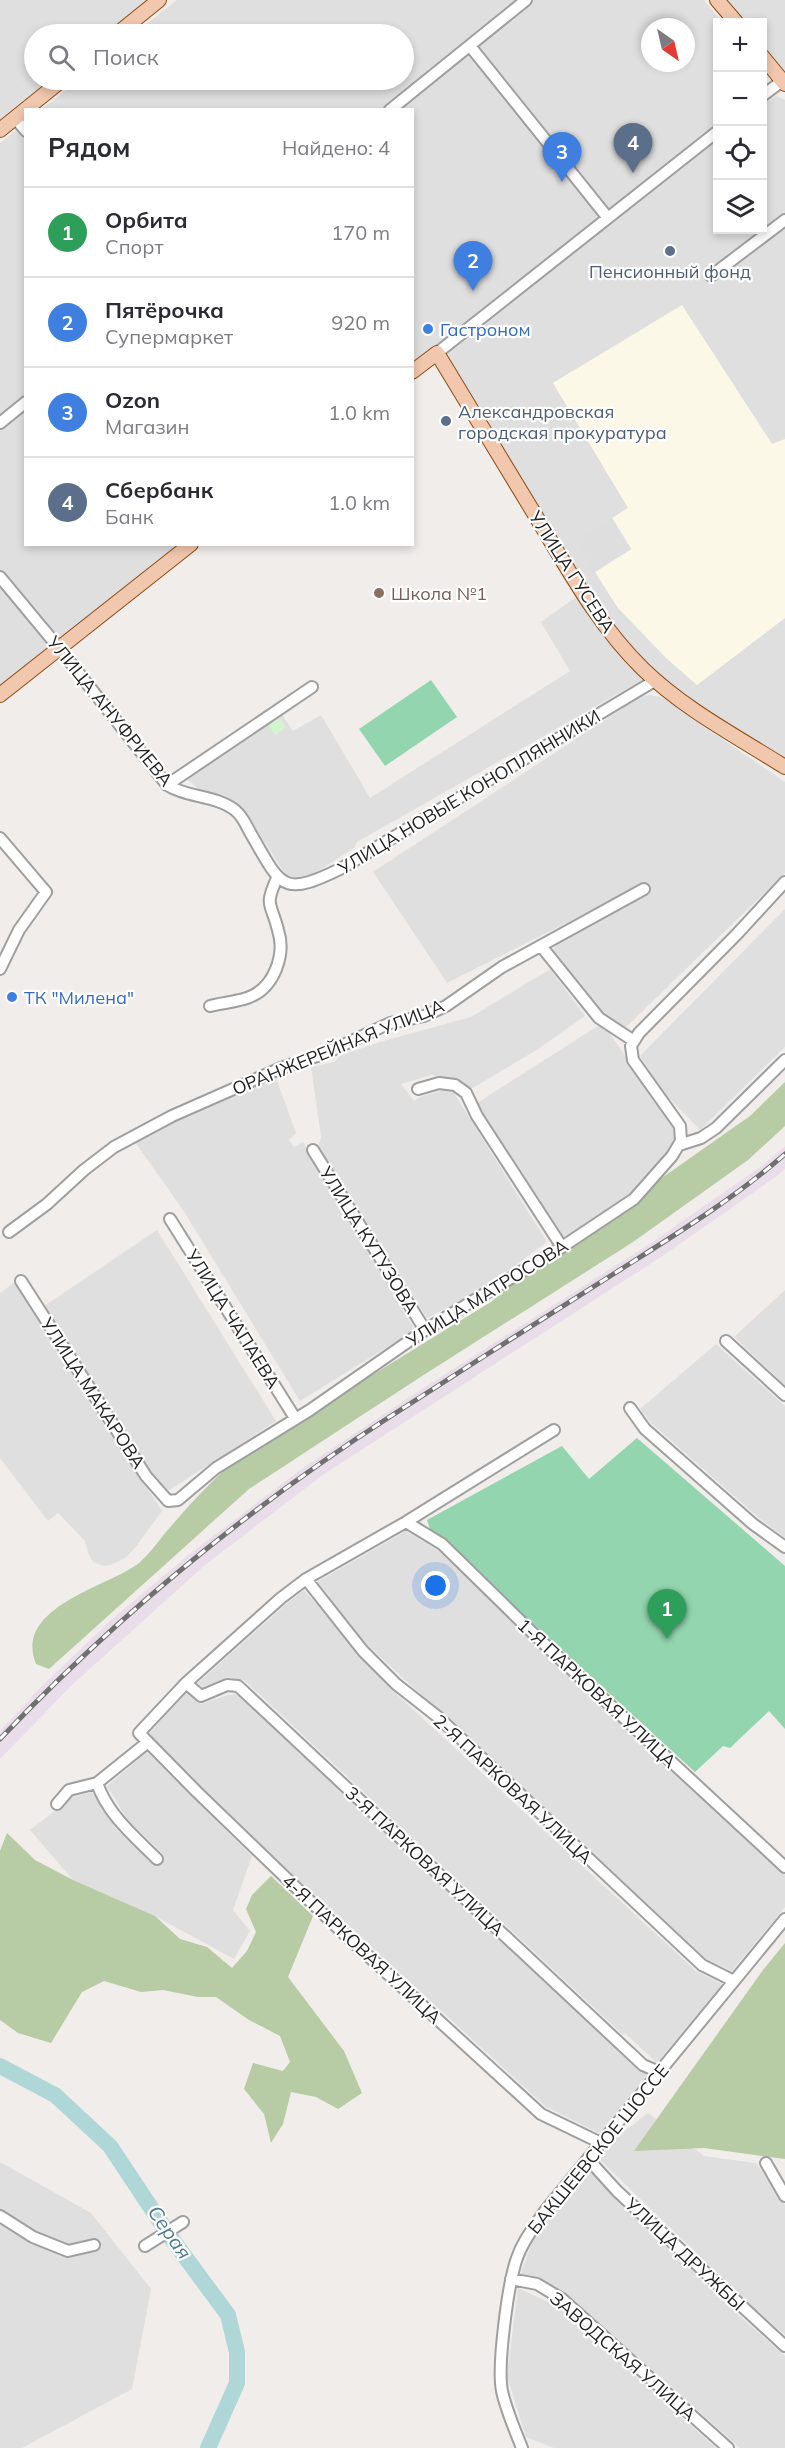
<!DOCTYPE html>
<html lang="ru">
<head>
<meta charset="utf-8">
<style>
	:root { --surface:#fff; --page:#f2f2f3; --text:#2b2b33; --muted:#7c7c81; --line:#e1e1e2; --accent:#d93025 }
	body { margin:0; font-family:Mulish,sans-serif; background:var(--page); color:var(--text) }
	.controls { position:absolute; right:18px; top:18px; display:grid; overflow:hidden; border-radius:0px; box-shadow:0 3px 9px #0003 }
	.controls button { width:54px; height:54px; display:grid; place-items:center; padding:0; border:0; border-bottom:2px solid var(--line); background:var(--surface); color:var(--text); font:30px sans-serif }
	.compass { position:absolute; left:641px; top:18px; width:54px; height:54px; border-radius:50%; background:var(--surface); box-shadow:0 3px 9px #0003; rotate:146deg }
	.you { position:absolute; left:436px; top:1586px; width:21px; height:21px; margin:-15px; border:4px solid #fff; border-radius:50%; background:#1a73e8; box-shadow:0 0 0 9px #1a73e833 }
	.badge { display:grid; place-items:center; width:39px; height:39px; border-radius:50%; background:var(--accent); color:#fff; font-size:20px; font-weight:700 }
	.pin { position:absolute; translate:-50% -50px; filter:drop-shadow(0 2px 3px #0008) }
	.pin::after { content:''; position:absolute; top:32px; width:21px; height:18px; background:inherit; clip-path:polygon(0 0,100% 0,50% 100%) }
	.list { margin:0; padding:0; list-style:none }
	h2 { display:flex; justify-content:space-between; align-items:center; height:78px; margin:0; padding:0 24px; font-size:26px }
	h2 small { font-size:20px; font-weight:400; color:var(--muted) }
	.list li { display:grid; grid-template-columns:39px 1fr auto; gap:18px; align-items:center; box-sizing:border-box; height:90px; padding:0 24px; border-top:2px solid var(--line) }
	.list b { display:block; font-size:22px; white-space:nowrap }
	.list p { margin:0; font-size:20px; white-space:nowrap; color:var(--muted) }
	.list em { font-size:20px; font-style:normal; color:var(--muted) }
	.icon { flex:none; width:33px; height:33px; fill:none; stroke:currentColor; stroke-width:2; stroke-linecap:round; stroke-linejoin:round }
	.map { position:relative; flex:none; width:785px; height:2448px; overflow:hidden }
	.search { position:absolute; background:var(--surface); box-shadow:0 3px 9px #0003; left:24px; top:24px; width:390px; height:66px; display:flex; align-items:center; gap:15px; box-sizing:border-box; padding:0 21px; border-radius:33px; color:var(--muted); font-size:22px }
	.panel { position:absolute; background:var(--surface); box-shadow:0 3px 9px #0003; left:24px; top:108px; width:390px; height:438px; border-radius:0px }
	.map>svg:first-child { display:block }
</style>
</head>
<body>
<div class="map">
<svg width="785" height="2448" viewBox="0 0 785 2448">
	<rect width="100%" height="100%" fill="#f1edea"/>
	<path fill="#e0dfdf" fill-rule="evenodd" d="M0,0h147l-43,34h-70v46h15l-49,39z
		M177,0h340l-136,109h-339l37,-29h325v-46h-270z
		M531,0h173l18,22h-4l-1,103 -304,239 -1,-254h-17zM650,27h36v36h-36z
		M726,0h59v74l-22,-28 -1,-24h-18z
		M777,96l8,4v662l-77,-50 -45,-35 -43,-41 -17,-21 -29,-46 -125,-210 -1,-7 4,-6 265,-207 1,91h44l1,-126z
		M25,123v272l-25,21v-273z
		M25,408l1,136 156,1 -182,143v-260z
		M579,595l39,56 24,29 -285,162 -3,6 -47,30 -11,2 -9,-3 -41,-64 -12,-10 -30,-9 -20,-18 96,-64 13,19 28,-16 49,83 200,-127 -29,-49z
		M650,695l11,2 124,85v91l-161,156 -21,-17 -51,-61 5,-7 22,-13 73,-41 -4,-8 -201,101 -74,-111 267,-175z
		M785,909v138l-85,83 -39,-40 -21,-34z
		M550,969l35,47 -47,33 -67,40 -26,-11 -14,-3 -30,9 13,17 8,-5 29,-8 96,154 -70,51 -50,25 -109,-171 3,-10 -10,-70 23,-5 7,-7 46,-15 84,-23z
		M603,1024l69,99 4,22 -17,21 -33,31 -64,42 -85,-136 116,-74z
		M276,1078l20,55 -7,7 5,7 9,-5 112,188 -115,71 -117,-191 -48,-68 35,-18z
		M157,1230l119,191 -111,72 -121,-187z
		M16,1281l146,230 -27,37 -10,10 -14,7 -8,1 -10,-4 -5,-9 -3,-12 -27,-28 -10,8 -48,-63v-165z
		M785,1290v95l-51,-48z
		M716,1344l69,62v132l-27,-21 -107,-94 -11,-14z
		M406,1531l31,19 348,325v32l-53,64 -23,-11 -2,1 -348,-324 -34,-37 5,-4 -13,-14z
		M304,1590l87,99 305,282 26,13 -65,79 -32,-30 -2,2 -379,-355 -17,-3 -24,10 -5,-4 88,-79z
		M186,1691l15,13 27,-9 13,-1 165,158 241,223 -48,58 -53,-26 -341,-313 -55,-57v-4z
		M147,1752l105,104 -19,54 17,21 -16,28 -79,-43 -82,-36 -43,-50 43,-33 19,-5 24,37 37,36h8l2,-11 -36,-35 -20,-33z
		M648,2113l56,43 52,7 29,42v130l-39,-34 -148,-143 16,-19z
		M0,2162l91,51 60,76 -19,100 -110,59h-22z
		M588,2170l147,142 50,44v92h-45l-173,-154 -46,-21 11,-31z
		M518,2288l39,18 159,142h-162l-28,-11 -19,-61z"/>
	<path fill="#e9dde9" d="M785,1146v23l-11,9 -110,77 -340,219 -119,91 -133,120 -72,74v-28l40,-43 71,-68 81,-68 111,-84 119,-79 232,-148 109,-76z"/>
	<path fill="#fcf8e8" d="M682,305l90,139 13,-5v179l-88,67 -31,-27 -48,-50 -23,-36 36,-23 -19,-31 16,-10 -75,-125z"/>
	<path fill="#b7cba4" d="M785,1082v44l-37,34 -115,82 -211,134 -173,113 -200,180 -13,-5c-23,-57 72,-77 103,-101 12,-10 22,-26 33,-38 21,-24 45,-51 71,-70 25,-19 55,-34 81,-50 56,-35 111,-69 167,-103l34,-28 225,-158z
		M7,1833l28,27 38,20 82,36 25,23 27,8 25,21 15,-17 9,-19 -10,-23 6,-14 19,-19 42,40 -25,61 56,74 18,42 -24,16 -22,-12 -25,-5 -8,32 -12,19 -7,-29 -20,-25 9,-26 30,8 7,-9 -10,-26 -31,-16 -33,-23h-18l-35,-7 -22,2 -37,-11 -22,11 -31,51 -33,-10 -18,-13v-169z
		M785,1943v216l-81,-11 -70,3 129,-181z"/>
	<path fill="#d2f4ce" d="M277,715l9,12 -11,8 -8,-13z"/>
	<path fill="#92d5ae" d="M431,680l26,37 -72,49 -26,-37z
		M637,1438l148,128v163l-16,-18 -39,37 -7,-2 -28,26 -265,-243 -3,-9 135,-74 27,33z"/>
	<path fill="#dedede" d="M612,518l19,31 -36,23 -20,-32z"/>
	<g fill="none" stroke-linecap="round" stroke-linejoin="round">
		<path stroke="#b0d7d8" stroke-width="16" d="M0,2066l55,29 55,51 59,89 59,80 9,37v31l-29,65"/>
		<g stroke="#9f9f9f" stroke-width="14">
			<path id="minor" d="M470,46l138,172
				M762,96l23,-17
				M390,110l136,-110
				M15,118l11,13
				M711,276l74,-56
				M437,353l281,-222
				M0,423l26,-21
				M0,577l59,71 108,137c20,13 50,10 69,26 7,6 11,16 15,23 31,53 30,64 91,34l314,-188
				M167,785l145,-98
				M0,838l46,54 -27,38 -19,39
				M210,1006c12,-3 25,-4 37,-8 27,-9 39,-43 31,-68 -7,-28 -14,-23 -1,-52
				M634,1041l5,-8 98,-99 48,-52
				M418,1089l21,-6 16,2 11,8 11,23 85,131
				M679,1145l22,-7 15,-10 69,-68
				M313,1150l112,180
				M170,1219l125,199
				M9,1232l38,-28 37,-34 30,-23 58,-31 109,-48 45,-15 64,-30 34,-7 22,-10 56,-39 142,-78
				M21,1281l125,195 22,25 10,-1 38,-32 94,-58 115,-80 137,-83 72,-48 38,-43 9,-15 -1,-15 -47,-66 -2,-14 3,-5 -35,-23 -58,-72
				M726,1341l59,54
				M630,1408l15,21 108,95 32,23
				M554,1430l-148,92 -100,57 -25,19 -95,85 -47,50 58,59 145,140 199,182 60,29
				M406,1522l36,22 98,96 245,227
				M306,1579l57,72 33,33 42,33 264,248 32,16
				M186,1683l15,13 26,-11 11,1 405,379 16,7
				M97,1783c11,32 37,53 60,76
				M57,1804l12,-14 28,-7 51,-41
				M588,2159l29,32 168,155
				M766,2163l19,33
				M0,2216l33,21 35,14 26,-6
				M145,2246l38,-24
				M511,2279l26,5 25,15 166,149
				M522,2448c-7,-18 -16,-38 -20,-57 -5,-25 6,-108 15,-133 6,-18 18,-32 28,-47l240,-292"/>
		</g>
		<g stroke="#8c4c13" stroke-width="16">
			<path id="major" d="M717,0l19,22
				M117,34l42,-34
				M762,56l23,28
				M0,130l62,-50
				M412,372l25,-19c35,58 71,117 106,175 30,50 58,100 100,141 41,40 93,67 142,98
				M0,695l191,-151"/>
		</g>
		<use href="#minor" stroke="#fff" stroke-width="10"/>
		<use href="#major" stroke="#f1c7ae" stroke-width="14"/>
		<g stroke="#707070" stroke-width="5">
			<path id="rail" d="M0,1739c117,-123 248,-231 391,-323 74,-48 150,-96 224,-143 58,-37 119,-74 170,-119"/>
		</g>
		<use href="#rail" stroke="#fff" stroke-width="3" stroke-dasharray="9" stroke-linecap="butt"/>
	</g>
	<g fill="#5c6f8a" stroke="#fff" stroke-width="2">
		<circle cx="670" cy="251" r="6"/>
		<circle cx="446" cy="421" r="6"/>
	</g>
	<g fill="#3f7fe0" stroke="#fff" stroke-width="2">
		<circle cx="428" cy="329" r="6"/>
		<circle cx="12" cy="997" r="6"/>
	</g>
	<circle fill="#8d6e63" stroke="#fff" stroke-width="2" cx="379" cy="593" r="6"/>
	<g text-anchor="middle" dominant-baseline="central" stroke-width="4.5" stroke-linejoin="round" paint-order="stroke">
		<g font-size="18" fill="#4e5e75" stroke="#fff">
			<text x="670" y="271">Пенсионный фонд</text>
			<text x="458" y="411" text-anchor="start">Александровская<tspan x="458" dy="21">городская прокуратура</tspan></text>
		</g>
		<g font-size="18" fill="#366cbe" stroke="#fff" text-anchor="start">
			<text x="440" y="329">Гастроном</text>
			<text x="24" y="997">ТК "Милена"</text>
		</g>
		<g font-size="18" fill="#222" stroke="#fff">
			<text transform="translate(572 572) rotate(57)">УЛИЦА ГУСЕВА</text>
			<text transform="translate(110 711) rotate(51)">УЛИЦА АНУФРИЕВА</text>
			<text transform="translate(469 792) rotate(-31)">УЛИЦА НОВЫЕ КОНОПЛЯННИКИ</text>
			<text transform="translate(338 1047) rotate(-22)">ОРАНЖЕРЕЙНАЯ УЛИЦА</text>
			<text transform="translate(369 1240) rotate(58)">УЛИЦА КУТУЗОВА</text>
			<text transform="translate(487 1293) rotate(-32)">УЛИЦА МАТРОСОВА</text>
			<text transform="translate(233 1319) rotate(58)">УЛИЦА ЧАПАЕВА</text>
			<text transform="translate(93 1393) rotate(57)">УЛИЦА МАКАРОВА</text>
			<text transform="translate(597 1693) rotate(43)">1-Я ПАРКОВАЯ УЛИЦА</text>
			<text transform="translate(513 1789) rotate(43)">2-Я ПАРКОВАЯ УЛИЦА</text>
			<text transform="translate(425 1861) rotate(43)">3-Я ПАРКОВАЯ УЛИЦА</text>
			<text transform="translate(362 1949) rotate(43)">4-Я ПАРКОВАЯ УЛИЦА</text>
			<text transform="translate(598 2149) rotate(-51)">БАКШЕЕВСКОЕ ШОССЕ</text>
			<text transform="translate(685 2254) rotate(43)">УЛИЦА ДРУЖБЫ</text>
			<text transform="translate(623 2356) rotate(41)">ЗАВОДСКАЯ УЛИЦА</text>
		</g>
		<g font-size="18" fill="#785e54" stroke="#fff" text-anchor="start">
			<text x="391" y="593">Школа №1</text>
		</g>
		<g font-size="20" font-style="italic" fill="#4e7c90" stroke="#fff">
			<text transform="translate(170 2232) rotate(55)">Серая</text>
		</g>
	</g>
</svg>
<div class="controls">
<button>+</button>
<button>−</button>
<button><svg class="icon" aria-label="locate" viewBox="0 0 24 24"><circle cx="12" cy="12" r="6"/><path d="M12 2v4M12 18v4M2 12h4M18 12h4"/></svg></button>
<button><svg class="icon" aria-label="layers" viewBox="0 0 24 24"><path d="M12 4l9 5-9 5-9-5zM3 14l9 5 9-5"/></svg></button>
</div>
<svg class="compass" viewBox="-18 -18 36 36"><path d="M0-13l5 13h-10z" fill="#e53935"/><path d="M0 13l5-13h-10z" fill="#7c7c81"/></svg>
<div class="you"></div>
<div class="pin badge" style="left:667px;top:1639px;background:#2e9e5b">1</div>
<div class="pin badge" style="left:473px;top:291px;background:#3f7fe0">2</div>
<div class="pin badge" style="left:562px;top:182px;background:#3f7fe0">3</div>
<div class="pin badge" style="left:633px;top:173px;background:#5c6f8a">4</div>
<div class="search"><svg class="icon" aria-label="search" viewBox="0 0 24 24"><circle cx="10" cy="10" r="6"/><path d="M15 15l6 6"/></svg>Поиск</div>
<section class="panel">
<h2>Рядом<small>Найдено: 4</small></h2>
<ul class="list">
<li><span class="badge" style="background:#2e9e5b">1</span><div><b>Орбита</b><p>Спорт</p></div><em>170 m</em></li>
<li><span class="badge" style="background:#3f7fe0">2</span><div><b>Пятёрочка</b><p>Супермаркет</p></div><em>920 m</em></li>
<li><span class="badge" style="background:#3f7fe0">3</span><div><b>Ozon</b><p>Магазин</p></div><em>1.0 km</em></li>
<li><span class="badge" style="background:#5c6f8a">4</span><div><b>Сбербанк</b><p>Банк</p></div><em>1.0 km</em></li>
</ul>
</section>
</div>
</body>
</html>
